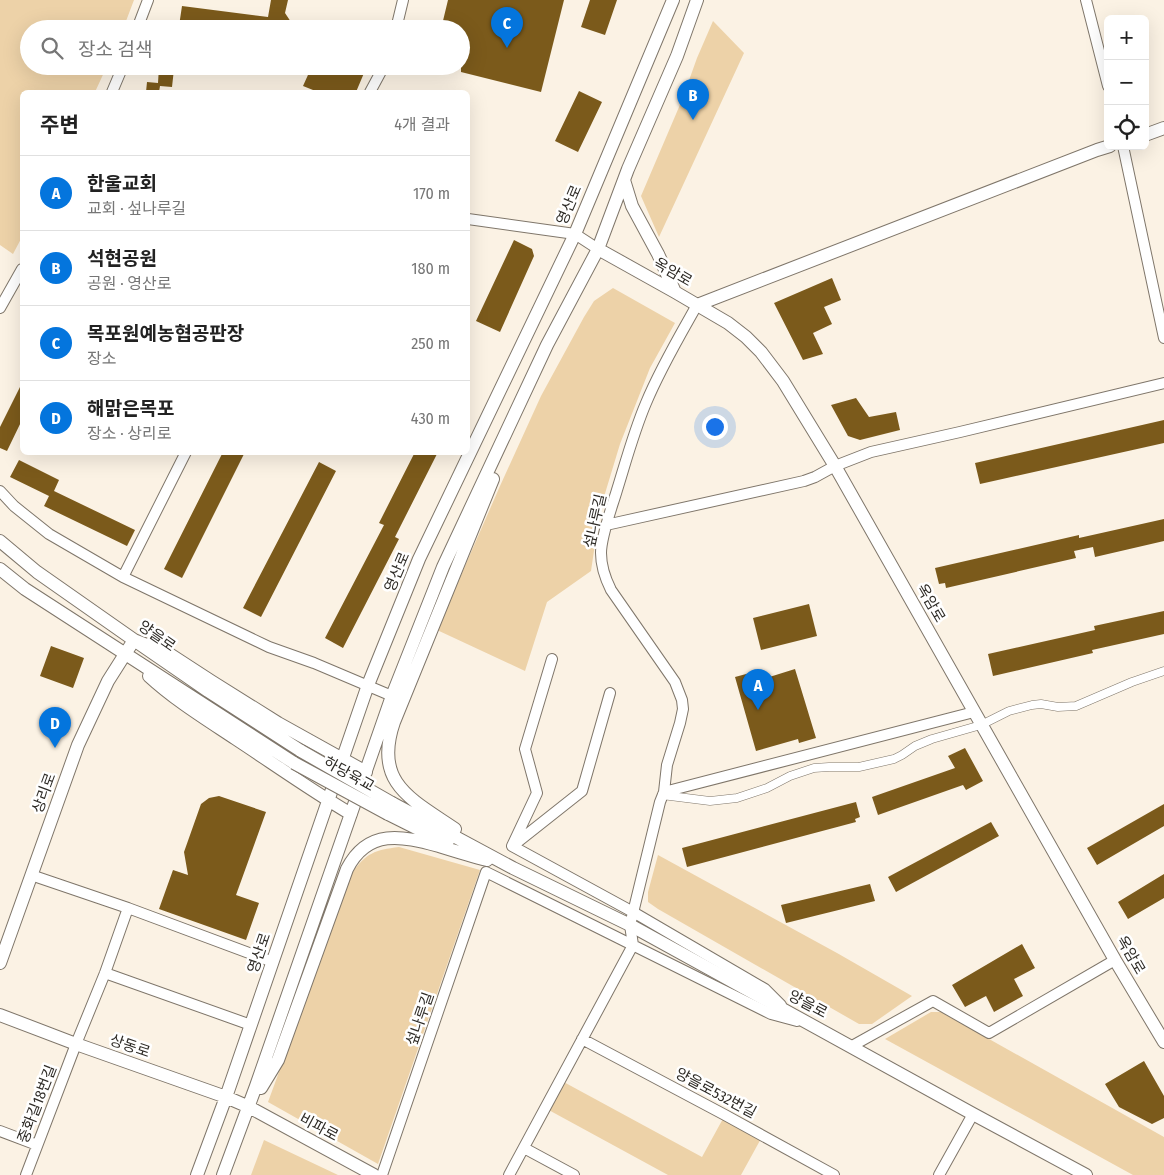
<!DOCTYPE html>
<html lang="ko">
<head>
<meta charset="utf-8">
<style>
	:root { --surface:#fff; --page:#f2f2f2; --text:#222; --muted:#767676; --line:#e0e0e0; --accent:#0475dd }
	body { margin:0; font-family:"Fira Sans Condensed","Noto Sans KR",sans-serif; background:var(--page); color:var(--text) }
	.controls { position:absolute; right:15px; top:15px; display:grid; overflow:hidden; border-radius:8px; box-shadow:0 5px 20px #0002 }
	.controls button { width:45px; height:45px; display:grid; place-items:center; padding:0; border:0; border-bottom:1px solid var(--line); background:var(--surface); color:var(--text); font:25px sans-serif }
	.you { position:absolute; left:714px; top:426px; width:18px; height:18px; margin:-12px; border:4px solid #fff; border-radius:50%; background:#1a73e8; box-shadow:0 0 0 8px #1a73e833 }
	.badge { display:grid; place-items:center; width:32px; height:32px; border-radius:50%; background:var(--accent); color:#fff; font-size:16px; font-weight:700 }
	.pin { position:absolute; translate:-50% -41px; filter:drop-shadow(0 1px 2px #0008) }
	.pin::after { content:''; position:absolute; top:26px; width:18px; height:15px; background:inherit; clip-path:polygon(0 0,100% 0,50% 100%) }
	.list { margin:0; padding:0; list-style:none }
	h2 { display:flex; justify-content:space-between; align-items:center; height:65px; margin:0; padding:0 20px; font-size:21px }
	h2 small { font-size:16px; font-weight:400; color:var(--muted) }
	.list li { display:grid; grid-template-columns:32px 1fr auto; gap:15px; align-items:center; box-sizing:border-box; height:75px; padding:0 20px; border-top:1px solid var(--line) }
	.list b { display:block; font-size:19px; white-space:nowrap }
	.list p { margin:0; font-size:16px; white-space:nowrap; color:var(--muted) }
	.list em { font-size:16px; font-style:normal; color:var(--muted) }
	.icon { flex:none; width:28px; height:28px; fill:none; stroke:currentColor; stroke-width:2; stroke-linecap:round; stroke-linejoin:round }
	.map { position:relative; flex:none; width:1164px; height:1175px; overflow:hidden }
	.search { position:absolute; background:var(--surface); box-shadow:0 5px 20px #0002; left:20px; top:20px; width:450px; height:55px; display:flex; align-items:center; gap:12px; box-sizing:border-box; padding:0 18px; border-radius:28px; color:var(--muted); font-size:19px }
	.panel { position:absolute; background:var(--surface); box-shadow:0 5px 20px #0002; left:20px; top:90px; width:450px; height:365px; border-radius:8px }
	.map>svg:first-child { display:block }
</style>
</head>
<body>
<div class="map">
<svg width="1164" height="1175" viewBox="0 0 1164 1175">
	<rect width="100%" height="100%" fill="#fbf2e4"/>
	<path fill="#edd2a8" d="M0,0h134l-11,29h-94v37h78l-12,26h-73v145l-9,17 -13,-9z
		M713,21l31,32 -85,184 -18,-41 41,-96 15,-42z
		M613,288l62,35 -25,45 -30,76 -20,66 -9,61 -44,31 -22,69 -88,-41 63,-144 41,-90 43,-79 10,-16z
		M399,847l81,23 -102,294 -110,-62 84,-229c14,-20 23,-23 47,-26z
		M658,855l179,98 75,43 -40,28h-13l-201,-115 -10,-7v-10z
		M931,1012h10l223,125v38h-31l-248,-136z
		M560,1080l142,77 23,-42 38,20 -22,40h-73l-123,-67z
		M264,1140l74,35h-87z"/>
	<path fill="#7b5a1b" d="M271,0h17l-3,13 6,9 -11,7h-80l-21,-3 3,-20 86,11z
		M448,0h116l-23,92 -80,-20v-43h-20z
		M590,0h27l-12,35 -24,-8z
		M312,66h55l-11,26h-38l-15,-6z
		M159,67l15,2 -2,18 -12,-1 -1,6h-13l1,-10 11,1z
		M579,91l23,11 -24,50 -23,-11z
		M514,240l18,9 2,7 -34,76 -24,-11z
		M832,278l9,22 -17,7 8,17 -19,9 10,21 -20,6 -29,-57z
		M22,383v37l-15,31 -7,-3v-21z
		M856,398l13,19 27,-5 4,18 -40,10 -12,-4 -17,-31z
		M1164,420v23l-184,41 -5,-21z
		M223,452h22l-63,126 -18,-9z
		M415,452h23l-43,85 4,2 -56,109 -18,-10 59,-113 -5,-2z
		M19,460l40,20 -5,11 81,39 -8,16 -83,-40 5,-10 -39,-19z
		M319,462l17,9 -75,146 -18,-9z
		M1164,519v22l-69,16 -2,-10 -19,4 2,7 -130,30 -1,-5 -6,1 -4,-16 144,-33v3z
		M809,604l8,32 -56,14 -8,-32z
		M1164,611v23l-72,16 1,3 -100,23 -5,-22 107,-24 -1,-4z
		M51,646l33,12 -11,30 -33,-12z
		M795,669l21,69 -17,5 -1,-4 -42,12 -21,-74 26,-7 2,9z
		M965,748l18,33 -17,9 -3,-5 -85,30 -6,-18 83,-29 -7,-12z
		M219,796l47,16 -30,83 23,8 -13,37 -87,-31 14,-39 15,5 -4,-23 17,-48 8,-6z
		M856,802l4,15 -5,2 1,3 -169,45 -5,-19z
		M1164,804v22l-67,39 -10,-17z
		M991,822l8,14 -103,56 -8,-15z
		M1164,874v24l-36,21 -10,-17z
		M870,884l5,17 -89,22 -5,-18z
		M1022,944l13,24 -21,11 9,17 -29,16 -8,-16 -21,11 -13,-22z
		M1144,1061l20,35v22l-12,6 -33,-17 -14,-23z"/>
	<g fill="none" stroke-linecap="round" stroke-linejoin="round">
		<g stroke="#7f766a" stroke-width="9">
			<path id="pedestrian" d="M662,795l48,6 27,-3 30,-10 23,-12 24,-8 15,-1h30l35,-8 8,-4 13,-9 17,-7 49,-14 28,-14 23,-6 9,-1 17,3 18,-1 56,-24 32,-11"/>
		</g>
		<g stroke="#7f766a" stroke-width="12">
			<path id="minor" d="M1086,0l22,86
				M137,29l11,-29
				M396,29l7,-29
				M112,92l11,-26
				M370,92l14,-26
				M1123,146l41,192
				M468,219l107,15 23,15
				M0,308l22,-39
				M0,491l14,15 35,28 74,43 146,70 45,16 78,33
				M606,525l198,-44 11,-4 20,-11 36,-14 89,-20 204,-49
				M123,577l63,-125
				M664,792l310,-80
				M515,844l67,-53 28,-98
				M512,846l121,66 132,77 16,16
				M512,846l25,-53 -12,-44 27,-90
				M31,875l97,33 145,54
				M105,973l146,52
				M582,1039l143,76 109,60
				M852,1046l81,-45 56,32 126,-73
				M0,1131l37,14
				M524,1148l50,27
				M26,1175l50,-131 29,-71 23,-65
				M382,1175l104,-303 285,142 26,7
				M509,1175l124,-230 -3,-20 30,-123 4,-10 3,-27 13,-42 3,-14 -1,-9 -7,-18 -64,-92c-6,-12 -10,-23 -10,-37 0,-17 11,-46 16,-63 9,-29 17,-59 29,-87 14,-34 33,-66 51,-98
				M939,1175l34,-61"/>
		</g>
		<g stroke="#7f766a" stroke-width="14">
			<path id="tertiary" d="M1145,135l19,-7
				M624,180l8,26 26,48 17,38
				M598,249l77,43 53,31 18,14 15,15 22,29 52,85 280,494 49,82
				M697,305l400,-155 13,-4
				M0,541l37,31 97,68 74,51 93,60
				M0,569l25,20 269,174
				M149,676c26,24 57,43 87,63 38,25 76,52 115,75
				M392,803l121,65 117,57 343,189 113,61
				M388,814l30,15 30,12
				M455,829c-44,-30 -82,-46 -61,-107l99,-243
				M0,963l78,-218 30,-64 26,-41 34,13 43,28 67,42 88,49
				M0,1015l76,29 150,53 23,10 125,68
				M261,1088l17,-28 69,-191c21,-41 55,-33 92,-23 16,5 32,10 48,14
				M197,1175l29,-78 142,-412 51,-126 156,-325 98,-234
				M223,1175l33,-89 136,-390 51,-129 104,-222 51,-96 30,-80 49,-113 20,-56"/>
		</g>
		<use href="#pedestrian" stroke="#fff" stroke-width="8"/>
		<use href="#minor" stroke="#fff" stroke-width="10"/>
		<use href="#tertiary" stroke="#fff" stroke-width="12"/>
		<g stroke="#7f766a" stroke-width="14" stroke-linecap="butt">
			<path id="tertiary-bridge" d="M301,751l91,52
				M294,763l94,51"/>
		</g>
		<use href="#tertiary-bridge" stroke="#fff" stroke-width="12"/>
	</g>
	<g text-anchor="middle" dominant-baseline="central" stroke-width="5" stroke-linejoin="round" paint-order="stroke">
		<g font-size="15" fill="#2e2b26" stroke="#fff">
			<text transform="translate(569 205) rotate(-67)">영산로</text>
			<text transform="translate(673 272) rotate(30)">옥암로</text>
			<text transform="translate(595 521) rotate(-77)">섶나루길</text>
			<text transform="translate(397 572) rotate(-67)">영산로</text>
			<text transform="translate(931 603) rotate(60)">옥암로</text>
			<text transform="translate(157 636) rotate(35)">양을로</text>
			<text transform="translate(349 774) rotate(29)">하당육교</text>
			<text transform="translate(44 793) rotate(-70)">상리로</text>
			<text transform="translate(259 953) rotate(-71)">영산로</text>
			<text transform="translate(1131 955) rotate(60)">옥암로</text>
			<text transform="translate(808 1004) rotate(28)">양을로</text>
			<text transform="translate(420 1019) rotate(-71)">섶나루길</text>
			<text transform="translate(130 1046) rotate(19)">상동로</text>
			<text transform="translate(716 1093) rotate(28)">양을로532번길</text>
			<text transform="translate(37 1104) rotate(-69)">중화길18번길</text>
			<text transform="translate(319 1127) rotate(28)">비파로</text>
		</g>
	</g>
</svg>
<div class="controls">
<button>+</button>
<button>−</button>
<button><svg class="icon" aria-label="locate" viewBox="0 0 24 24"><circle cx="12" cy="12" r="6"/><path d="M12 2v4M12 18v4M2 12h4M18 12h4"/></svg></button>
</div>
<div class="you"></div>
<div class="pin badge" style="left:758px;top:710px">A</div>
<div class="pin badge" style="left:693px;top:120px">B</div>
<div class="pin badge" style="left:507px;top:48px">C</div>
<div class="pin badge" style="left:55px;top:748px">D</div>
<div class="search"><svg class="icon" aria-label="search" viewBox="0 0 24 24"><circle cx="10" cy="10" r="6"/><path d="M15 15l6 6"/></svg>장소 검색</div>
<section class="panel">
<h2>주변<small>4개 결과</small></h2>
<ul class="list">
<li><span class="badge">A</span><div><b>한울교회</b><p>교회 · 섶나루길</p></div><em>170 m</em></li>
<li><span class="badge">B</span><div><b>석현공원</b><p>공원 · 영산로</p></div><em>180 m</em></li>
<li><span class="badge">C</span><div><b>목포원예농협공판장</b><p>장소</p></div><em>250 m</em></li>
<li><span class="badge">D</span><div><b>해맑은목포</b><p>장소 · 상리로</p></div><em>430 m</em></li>
</ul>
</section>
</div>
</body>
</html>
